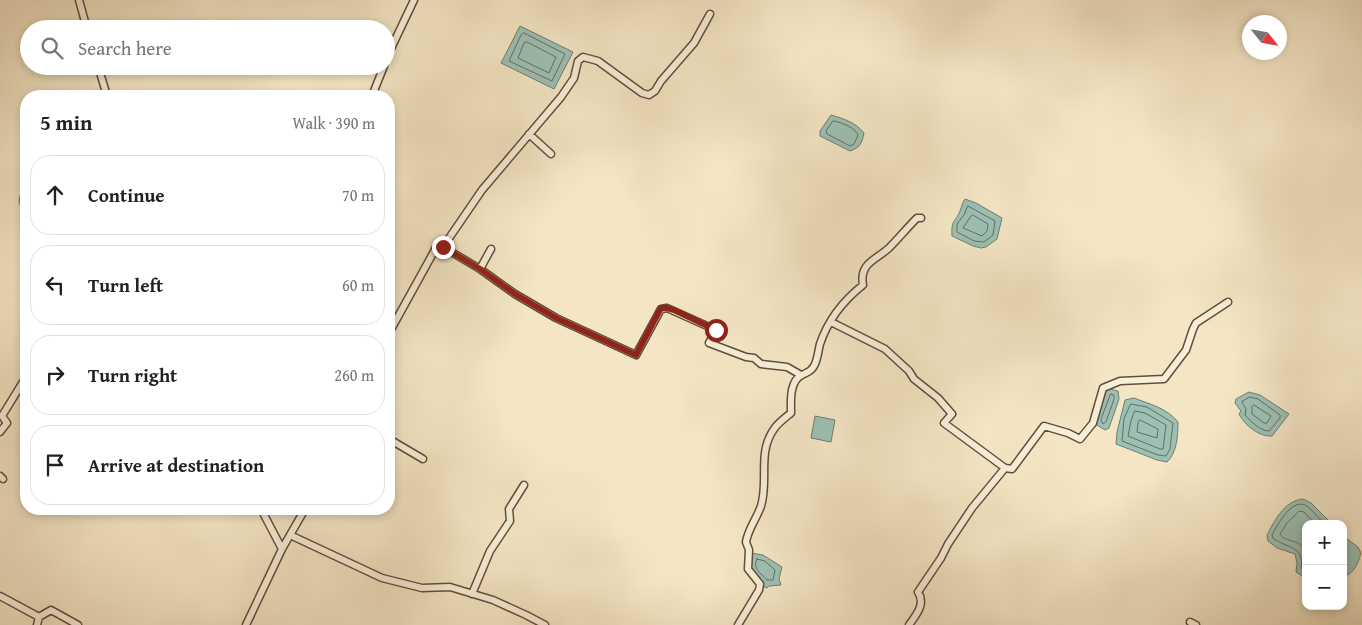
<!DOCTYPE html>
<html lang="en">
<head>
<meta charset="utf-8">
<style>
	:root { --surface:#fff; --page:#f2f2f2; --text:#202124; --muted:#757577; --line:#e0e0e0 }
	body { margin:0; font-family:"Gentium Book Plus",serif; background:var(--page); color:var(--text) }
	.controls { position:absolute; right:15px; bottom:15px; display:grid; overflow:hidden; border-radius:10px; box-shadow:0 2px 8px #0003 }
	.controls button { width:45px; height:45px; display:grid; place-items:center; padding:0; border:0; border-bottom:1px solid var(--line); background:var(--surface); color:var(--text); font:25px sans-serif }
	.compass { position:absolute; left:1242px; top:15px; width:45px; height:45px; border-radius:50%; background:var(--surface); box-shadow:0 2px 8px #0003; rotate:121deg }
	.stop { position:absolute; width:15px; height:15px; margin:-11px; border:4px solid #8f2418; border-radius:50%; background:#fff }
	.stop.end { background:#8f2418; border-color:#fff; box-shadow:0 1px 5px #0008 }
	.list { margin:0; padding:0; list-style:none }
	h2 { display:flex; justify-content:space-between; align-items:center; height:65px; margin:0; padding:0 20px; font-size:21px }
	h2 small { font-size:16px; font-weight:400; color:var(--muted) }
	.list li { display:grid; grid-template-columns:32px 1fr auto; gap:15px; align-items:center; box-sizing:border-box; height:80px; margin:0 10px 10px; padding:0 10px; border:1px solid var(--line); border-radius:20px }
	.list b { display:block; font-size:19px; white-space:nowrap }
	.list em { font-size:16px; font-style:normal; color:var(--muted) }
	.icon { flex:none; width:28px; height:28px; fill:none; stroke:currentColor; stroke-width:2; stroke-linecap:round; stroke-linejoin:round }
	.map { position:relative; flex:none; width:1362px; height:625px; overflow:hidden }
	.search { position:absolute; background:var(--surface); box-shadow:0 2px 8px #0003; left:20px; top:20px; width:375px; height:55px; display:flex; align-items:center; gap:12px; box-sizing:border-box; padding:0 18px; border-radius:28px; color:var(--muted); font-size:19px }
	.panel { position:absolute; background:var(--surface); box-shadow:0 2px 8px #0003; left:20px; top:90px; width:375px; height:425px; border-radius:20px }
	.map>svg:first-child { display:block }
</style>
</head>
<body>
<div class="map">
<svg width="1362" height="625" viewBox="0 0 1362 625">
	<rect width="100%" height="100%" fill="#f4e6c5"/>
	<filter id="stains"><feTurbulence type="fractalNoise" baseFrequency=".004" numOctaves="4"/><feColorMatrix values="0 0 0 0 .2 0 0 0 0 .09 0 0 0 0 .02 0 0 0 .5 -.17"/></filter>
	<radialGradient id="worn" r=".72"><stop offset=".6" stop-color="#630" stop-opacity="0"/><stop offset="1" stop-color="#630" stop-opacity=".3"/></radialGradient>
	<path fill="#9cc0b4" stroke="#707e70" d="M520,26l53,26 -19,37 -53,-26z
		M831,115c13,4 24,7 33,18 -2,10 -4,15 -14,18l-30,-15v-5z
		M26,185v27c-11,-9 -7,-16 0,-27z
		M965,199l11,4 26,15 -5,21 -11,8 -5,1 -8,-2 -21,-10c-1,-17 3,-13 8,-25 2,-5 2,-8 5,-12z
		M1110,389l8,2 1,8 -10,29 -4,2 -10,-6 11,-33z
		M1249,392l11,3 29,19 -17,22c-12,1 -27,-10 -33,-22l2,-3 -6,-8 1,-4z
		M1134,398c15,6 33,10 44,24 0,13 -1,31 -11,40l-10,-2 -41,-16 1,-12 8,-32z
		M815,416l20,4 -4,22 -20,-4z
		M1303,499l8,4 21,21h-26v54l-10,-6 1,-9 -2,-9 -18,-6 -9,-7 -1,-6c8,-15 17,-34 36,-36z
		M1343,536l15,11 3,6c-3,10 -6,20 -18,24z
		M751,553l12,2 19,12 -3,12 2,6 -12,1 -2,2 -5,-2 -12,-17z"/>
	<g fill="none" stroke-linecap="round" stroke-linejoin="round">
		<path stroke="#666e5f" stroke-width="1" d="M524,33l41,21 -13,27 -43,-20 12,-26z
			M527,42l29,15 -7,16 -31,-15 6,-15z
			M835,121c9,3 19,6 23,14l-4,9 -4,2 -23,-12 -1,-3 6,-9z
			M968,206l27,15 -2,14 -9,7 -10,-1 -17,-9v-8l7,-9z
			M973,215l15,9 -1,7 -5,5 -19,-8 8,-12z
			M1111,394l3,1v4l-8,23 -3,2 -2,-4z
			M1250,397l8,2 22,16v3l-11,13c-8,0 -18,-9 -24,-16l1,-6 -4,-7z
			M1131,404l16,3 26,16 -3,26 -4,7 -8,-1 -36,-14 2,-22z
			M1254,405l17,11 -4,7h-3l-12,-9v-7z
			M1135,411l10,2 21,12 -3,24h-3l-32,-13 3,-15z
			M1140,420l18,9 -1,9 -20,-6 1,-9z
			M1306,552c-6,-15 -20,-8 -26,-18l7,-11 12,-12 5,1 11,12
			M757,559l8,2 10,9 -2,10h-6c-6,-7 -15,-11 -10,-21z
			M1306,572l-5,-4c4,-23 -14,-19 -28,-30l-1,-3c6,-11 21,-40 36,-28 6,5 11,12 17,17"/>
		<g stroke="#604e39" stroke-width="9">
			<path id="minor" d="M79,0l8,29
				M386,59l28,-59
				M98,66l9,30
				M372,96l12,-30
				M529,134l22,20
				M443,247l39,-57 79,-93 13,-19 4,-17 5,-4 15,4 44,32 7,2 6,-4 6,-10 33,-38 16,-29
				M480,269l11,-20
				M831,322l54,27 24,22 5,8 24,19 14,16 -8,9 61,45 7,1 32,-43 24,7 12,6 13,-16 10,-35 17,-7 44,-2 22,-29 7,-21 3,-6 32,-21
				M389,333l48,-87 6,1 37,22 35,25 41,24 80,37 25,-46 6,-1 49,22 -7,13 37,14 8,1 7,6 26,3 14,8
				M0,432l7,-9 -5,-7 24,-39
				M389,439l34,20
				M0,476l3,3
				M261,509l21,40
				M290,535l92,43 40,10 28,-1 43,13 33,15 19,10
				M472,594l18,-43 20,-30 -1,-12 15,-24
				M0,596l39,21 12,-7 27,15
				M1190,622l6,3
				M37,625l2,-8
				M246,625l36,-76 23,-40
				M738,625l21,-35 1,-6 -12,-15 1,-19 -3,-8c2,-13 11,-24 15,-36 8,-26 -4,-53 13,-77 4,-6 11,-11 17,-16 0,-11 -2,-32 11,-38 5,-3 9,-3 12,-9 4,-7 4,-15 6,-22 8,-24 24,-44 43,-59 -4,-22 13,-25 26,-37 9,-9 18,-20 28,-30h4
				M909,625c7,-10 17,-21 9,-33l23,-34 7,-14 24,-36 33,-40"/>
		</g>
		<use href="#minor" stroke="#f8efd9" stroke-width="6"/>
	</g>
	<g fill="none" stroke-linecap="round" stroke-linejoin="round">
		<path stroke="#8f2418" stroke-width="6" d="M443,247l37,22 35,25 41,24 80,37 25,-47h6l7,2 42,20"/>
	</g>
	<rect width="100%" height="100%" filter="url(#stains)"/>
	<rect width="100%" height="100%" fill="url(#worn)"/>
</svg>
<div class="controls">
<button>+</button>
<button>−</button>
</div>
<svg class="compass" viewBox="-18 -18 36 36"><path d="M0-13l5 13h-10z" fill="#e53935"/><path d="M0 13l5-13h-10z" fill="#757577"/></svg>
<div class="stop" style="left:716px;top:330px"></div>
<div class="stop end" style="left:443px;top:247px"></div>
<div class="search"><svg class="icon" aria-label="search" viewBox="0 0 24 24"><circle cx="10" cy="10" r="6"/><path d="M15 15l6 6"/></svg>Search here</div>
<section class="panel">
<h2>5 min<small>Walk · 390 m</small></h2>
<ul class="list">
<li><svg class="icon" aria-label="ahead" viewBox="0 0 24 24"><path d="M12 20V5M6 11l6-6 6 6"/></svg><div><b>Continue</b></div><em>70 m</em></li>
<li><svg class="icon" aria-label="left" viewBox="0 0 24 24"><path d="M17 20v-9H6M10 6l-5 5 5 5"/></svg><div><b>Turn left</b></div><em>60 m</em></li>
<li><svg class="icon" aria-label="right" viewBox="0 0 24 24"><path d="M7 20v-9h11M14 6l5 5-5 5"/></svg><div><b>Turn right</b></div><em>260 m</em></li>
<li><svg class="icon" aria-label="arrive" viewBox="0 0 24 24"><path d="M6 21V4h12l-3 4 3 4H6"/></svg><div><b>Arrive at destination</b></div></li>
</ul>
</section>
</div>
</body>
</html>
